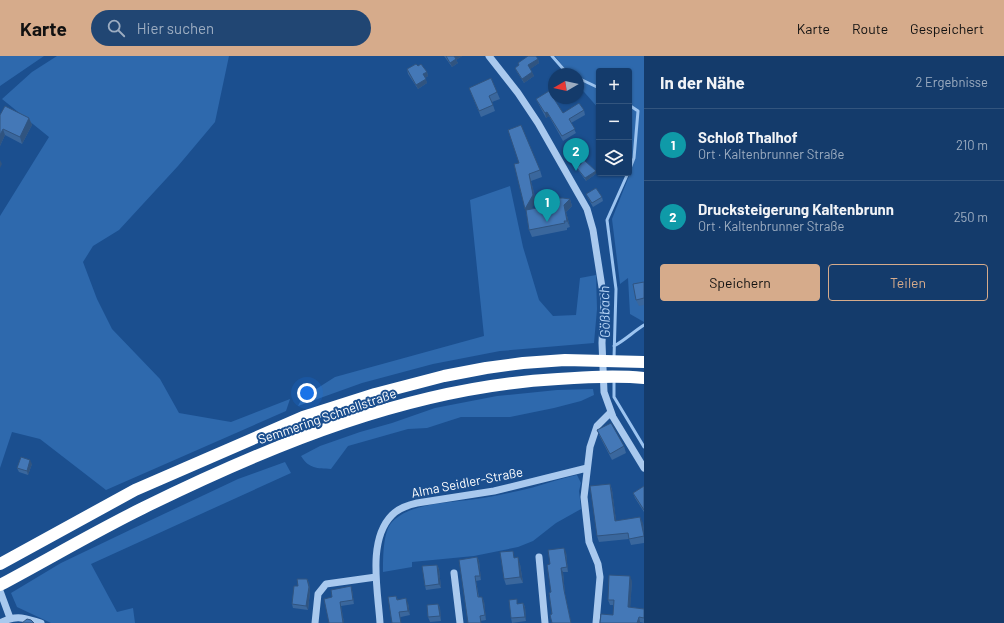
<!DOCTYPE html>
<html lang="de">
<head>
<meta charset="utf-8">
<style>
	:root { --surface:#143b6b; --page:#214673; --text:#f1f3f6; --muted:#9dadc1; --line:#33557e; --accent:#d6ab8b }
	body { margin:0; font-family:Barlow,sans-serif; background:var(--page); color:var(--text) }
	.controls { position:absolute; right:12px; top:12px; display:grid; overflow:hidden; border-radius:4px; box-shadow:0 1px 3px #0004 }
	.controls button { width:36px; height:36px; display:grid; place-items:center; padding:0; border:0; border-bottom:1px solid var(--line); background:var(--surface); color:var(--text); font:20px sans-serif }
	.compass { position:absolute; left:548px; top:12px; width:36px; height:36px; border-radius:50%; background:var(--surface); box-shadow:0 1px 3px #0004; rotate:261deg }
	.you { position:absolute; left:307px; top:337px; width:14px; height:14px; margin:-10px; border:3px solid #fff; border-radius:50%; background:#1a73e8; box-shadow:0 0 0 6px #1a73e833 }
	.badge { display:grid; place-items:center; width:26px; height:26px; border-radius:50%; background:var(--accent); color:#fff; font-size:13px; font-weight:700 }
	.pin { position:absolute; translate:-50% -33px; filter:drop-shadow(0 1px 2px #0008) }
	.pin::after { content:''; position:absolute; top:21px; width:14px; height:12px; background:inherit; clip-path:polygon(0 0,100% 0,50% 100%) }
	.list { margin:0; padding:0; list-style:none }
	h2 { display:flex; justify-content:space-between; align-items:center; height:52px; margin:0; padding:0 16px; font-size:17px }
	h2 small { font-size:13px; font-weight:400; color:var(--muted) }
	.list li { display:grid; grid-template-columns:26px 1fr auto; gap:12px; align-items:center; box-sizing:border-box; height:72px; padding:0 16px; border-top:1px solid var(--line) }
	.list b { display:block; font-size:15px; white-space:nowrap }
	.list p { margin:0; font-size:13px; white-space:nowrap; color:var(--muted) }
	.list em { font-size:13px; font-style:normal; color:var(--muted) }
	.actions { display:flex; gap:8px; padding:12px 16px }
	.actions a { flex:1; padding:9px 0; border:1px solid var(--accent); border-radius:4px; text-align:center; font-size:14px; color:var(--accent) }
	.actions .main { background:var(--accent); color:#111 }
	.icon { flex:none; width:22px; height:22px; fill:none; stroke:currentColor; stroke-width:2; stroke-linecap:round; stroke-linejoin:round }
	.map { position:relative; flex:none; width:644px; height:567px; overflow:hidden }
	header { display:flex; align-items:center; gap:24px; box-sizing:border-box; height:56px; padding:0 20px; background:var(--accent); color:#111 }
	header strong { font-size:19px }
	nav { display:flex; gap:22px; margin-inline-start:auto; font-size:14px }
	.search { width:280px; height:36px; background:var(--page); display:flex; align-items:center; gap:10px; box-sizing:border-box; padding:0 14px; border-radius:22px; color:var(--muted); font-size:15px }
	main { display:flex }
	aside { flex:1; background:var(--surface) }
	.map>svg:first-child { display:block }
</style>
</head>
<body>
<header>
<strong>Karte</strong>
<div class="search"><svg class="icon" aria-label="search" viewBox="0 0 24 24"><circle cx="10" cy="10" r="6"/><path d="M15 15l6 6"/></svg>Hier suchen</div>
<nav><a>Karte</a><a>Route</a><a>Gespeichert</a></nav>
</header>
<main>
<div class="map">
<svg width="644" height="567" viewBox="0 0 644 567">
	<rect width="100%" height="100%" fill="#1b4f8f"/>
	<path fill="#2e69ad" d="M0,0h44l-44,30z
		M57,0h172l-14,66 -37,44 -59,64 -26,16 -10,16 14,37 15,30 48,50 19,34 52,9 59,-23 -4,12 -180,79 -66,-51 -28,-7 -12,36v-252l49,-79 -47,-38 30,-27z
		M555,0h89v266l-14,-8 -2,-36 -8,6 -8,-65 19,-48 -2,-6v-94h-30v38l-21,-24v-11h-9z
		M510,130l13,61 16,53 14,16 23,-1 4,-37 16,-3 1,34 -3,34 -94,8 -67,13 -71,19 -64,23 4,-8 33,-21 149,-41 -14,-136z
		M593,333l1,6 -13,6 -27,7 -44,9h-49l-34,11 -19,1 -60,17 -17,23c-14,-1 -22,0 -30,-13l19,-10 40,-14 32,-9 43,-15 62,-12 60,-6z
		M285,406l6,11 -200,91 26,48 16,-4 2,15h-84l-34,-16 -6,-14 50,-30 71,-34 106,-50z
		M577,419l4,8 -2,8 2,18 -25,14 -23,18 -15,6 -44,9 -62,6v5l-29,5c0,-14 0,-41 9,-50 19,-20 59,-19 84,-23 14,-2 28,-5 42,-8 20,-4 39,-12 59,-16z"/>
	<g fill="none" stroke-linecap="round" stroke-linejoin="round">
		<path stroke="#9cc4f0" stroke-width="3" d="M552,0l14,16 5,2
			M578,22l21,10
			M629,49l9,6 -4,47 -5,13
			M614,290c11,-6 19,-14 30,-21
			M614,302l2,-69 -9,-69 21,-47
			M614,324v17l30,50"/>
		<path stroke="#a9c9ee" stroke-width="7" d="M489,0l29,37 20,30 49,86 6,21 11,70 -2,43 2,49 9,25 31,51
			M539,501l6,66
			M454,517l6,50
			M0,535l10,27
			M0,567c17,-9 24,-5 41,0
			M315,567l3,-29 8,-10 50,-7
			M380,567c-2,-32 -13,-83 12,-108 7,-7 16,-10 25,-12l77,-12 93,-23
			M596,567l4,-46 -2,-13 -9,-22 -5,-45 6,-50 7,-21 14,-14"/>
		<path stroke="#fff" stroke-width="12" d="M0,508l135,-74 168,-73 72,-23 69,-18 42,-8 37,-5 42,-3 79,2
			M0,529c47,-25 94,-53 143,-77 130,-64 268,-121 415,-129 28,-2 58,-4 86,-1"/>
	</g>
	<path fill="#3a679d" d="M444,0h18l-6,4 2,3 -6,4z
		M538,3l1,4 -9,6 4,7 -10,7 -7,-11 -2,-4 4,-3 -1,-2z
		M418,10l9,6 1,4 -3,2 2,5 -9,6 -10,-15 -1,-5z
		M469,32l28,4 3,7 -8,3 3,9 -14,6z
		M536,43l27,14 21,-3 1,5 -14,8 5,10 -13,8 -14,-25 -3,2 -8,-15z
		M0,59l29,3 3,7 -10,19 -17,-9 -5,11z
		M519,107l21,7 2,7 -11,4 5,20 -5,8 28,-5 11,-5 2,7 -6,6 4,15 -3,1v2l-35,7 -3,-7z
		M577,112l19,3 1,2 -11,8 -8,-11z
		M586,138l16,3 1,4 -10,6 -5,-9z
		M644,226v23l-5,1 -3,-6z
		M597,374l27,16 2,7 -14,7 -12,-23z
		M32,408l-4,11 -9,-3 -2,-4z
		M610,428l2,6 4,31 27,2 1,9v11l-13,2 -2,-6 -30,3 -2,-6z
		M644,430v26l-9,-14 -2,-5z
		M566,496l2,20h-5l2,23 6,28h-19l-2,-59z
		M477,501l2,4 2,19 -5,1 3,16 5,4 2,19 -18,3z
		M515,502l5,6 3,19 -17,2 -2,-6z
		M437,509l2,4 2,19 -15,2 -1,-4z
		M307,523l2,4 1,8 -2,19 -15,-2 -1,-4 6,-18z
		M632,525l-2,26 14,2v14l-31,-8v-10h-3l-2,-5z
		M352,534l2,14 -13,2 3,17h-15l3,-26z
		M396,540l2,4 10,3 2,12 -9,2 -9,6z
		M523,547l2,4 1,14 -14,2 -1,-5 7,-14z
		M438,548l2,4 1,13 -11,1 -2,-5z"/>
	<path fill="#305480" d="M454,0h8l-6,4 2,3 -6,4 -2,-4z
		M538,3l1,4 -10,7 -1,-5z
		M427,16l1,4 -4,3 -1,-5z
		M532,16l2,4 -10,7 -2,-4z
		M426,23l1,4 -9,6 -2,-4z
		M547,56l2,4 -3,2 -1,-5z
		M29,62l3,7 -10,19 -2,-7z
		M3,73l2,6 -5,11v-11z
		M0,104l2,4 -2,4z
		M596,115l1,2 -11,8 -1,-3z
		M529,118l2,7 5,20 -8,15 -3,-7z
		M570,143l2,7 -6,6 4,15 -3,-6 -3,-16z
		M30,404l2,4 -4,11 -1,-4z
		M610,428l2,6 5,37 -2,-6z
		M640,461l3,6 1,9v6z
		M564,492l2,4 2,20 -1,-5z
		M477,501l2,4 2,19 -1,-4z
		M518,501l2,7 3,19 -3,-6z
		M437,509l2,4 2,19 -2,-4z
		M561,512l2,4 2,23 6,28 -7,-33z
		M630,520l2,5 -2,31 -2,-5z
		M307,523l2,4 1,8 -2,19 -2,-4z
		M351,530l1,4 2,14 -1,-4z
		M482,541l2,4 2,19 -1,-5z
		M406,542l2,5 2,12 -2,-4z
		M340,546l1,4 3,17h-1z
		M523,547l2,4 1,14 -1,-4z
		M438,548l2,4 1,13 -1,-5z
		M639,561l1,5v1h-3z"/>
	<path fill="#4478b7" stroke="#305480" d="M446,0h8l2,3 -6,4z
		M528,0h8l2,3 -10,6 4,7 -10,7 -7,-11 4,-3 -1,-2z
		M416,8l2,2 3,-2 6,8 -4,2 3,5 -10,6 -9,-16z
		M491,22l6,14 -8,4 4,9 -14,6 -10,-23z
		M549,35l14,22 16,-10 5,7 -15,9 6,10 -13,7 -15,-24 -2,1 -9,-14z
		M5,50l24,12 -9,19 -17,-8 -3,6v-20z
		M521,69l19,45 -11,4 4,21 -8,14 -11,-45 5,-1 -11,-33z
		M584,104l12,11 -11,7 -8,-10z
		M596,132l6,9 -10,6 -6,-9z
		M559,142h4l7,1 -6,6 3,16h-3l1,2 -36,7 -3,-20 33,-6z
		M644,226v16l-8,2 -3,-16z
		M611,367l13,23 -14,8 -13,-24z
		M21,401l9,3 -3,11 -10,-3z
		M610,428l5,37 25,-4 4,19 -15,3 -1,-6 -31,3 -7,-50z
		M644,430v24l-11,-17z
		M564,492l3,19 -6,1 3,22 7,33h-19l-2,-8 2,-1 -3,-21 2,-1 -4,-27 3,-1 -2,-14z
		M513,495l1,7 4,-1 2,20 -16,2 -4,-27z
		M477,501l3,19h-5l3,21h4l3,18 -5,1 1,7h-13l-9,-63z
		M437,509l2,19 -14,2 -3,-20z
		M609,519l21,1 -2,31 16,2v9l-5,-1 -2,6h-37l1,-9 12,1 1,-15h-6z
		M297,523h10l2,8 -3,19 -14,-2 2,-18h4z
		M351,530l2,14 -13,2 3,21h-14l-5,-24 8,-2 -1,-7z
		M396,540l1,4 9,-2 2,13 -9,1 2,11h-9l-4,-26z
		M517,543v5l6,-1 2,14 -14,1 -2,-18z
		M438,548l2,12 -12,1 -1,-12z
		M27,563l4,1 3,3h-12z"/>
	<g text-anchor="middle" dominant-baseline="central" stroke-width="4" stroke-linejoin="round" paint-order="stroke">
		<g font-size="13" fill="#fff" stroke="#1b4f8f">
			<text transform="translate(327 360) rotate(-19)">Semmering Schnellstraße</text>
			<text transform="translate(467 426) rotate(-11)">Alma Seidler-Straße</text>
		</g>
		<g font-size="14" font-style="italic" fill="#b5d3f5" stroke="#1b4f8f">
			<text transform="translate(604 256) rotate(-91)">Gößbach</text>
		</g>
	</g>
</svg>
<div class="controls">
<button>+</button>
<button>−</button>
<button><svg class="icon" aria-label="layers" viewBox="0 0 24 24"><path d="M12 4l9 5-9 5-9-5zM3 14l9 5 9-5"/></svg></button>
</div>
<svg class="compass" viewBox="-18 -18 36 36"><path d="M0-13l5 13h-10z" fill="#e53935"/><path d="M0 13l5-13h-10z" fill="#9dadc1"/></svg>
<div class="you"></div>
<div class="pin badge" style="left:547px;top:166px;background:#0f9aa8">1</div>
<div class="pin badge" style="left:576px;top:115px;background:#0f9aa8">2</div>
</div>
<aside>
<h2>In der Nähe<small>2 Ergebnisse</small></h2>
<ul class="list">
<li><span class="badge" style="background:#0f9aa8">1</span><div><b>Schloß Thalhof</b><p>Ort · Kaltenbrunner Straße</p></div><em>210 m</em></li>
<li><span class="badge" style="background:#0f9aa8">2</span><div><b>Drucksteigerung Kaltenbrunn</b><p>Ort · Kaltenbrunner Straße</p></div><em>250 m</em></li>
</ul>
<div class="actions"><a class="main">Speichern</a><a>Teilen</a></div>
</aside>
</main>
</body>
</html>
